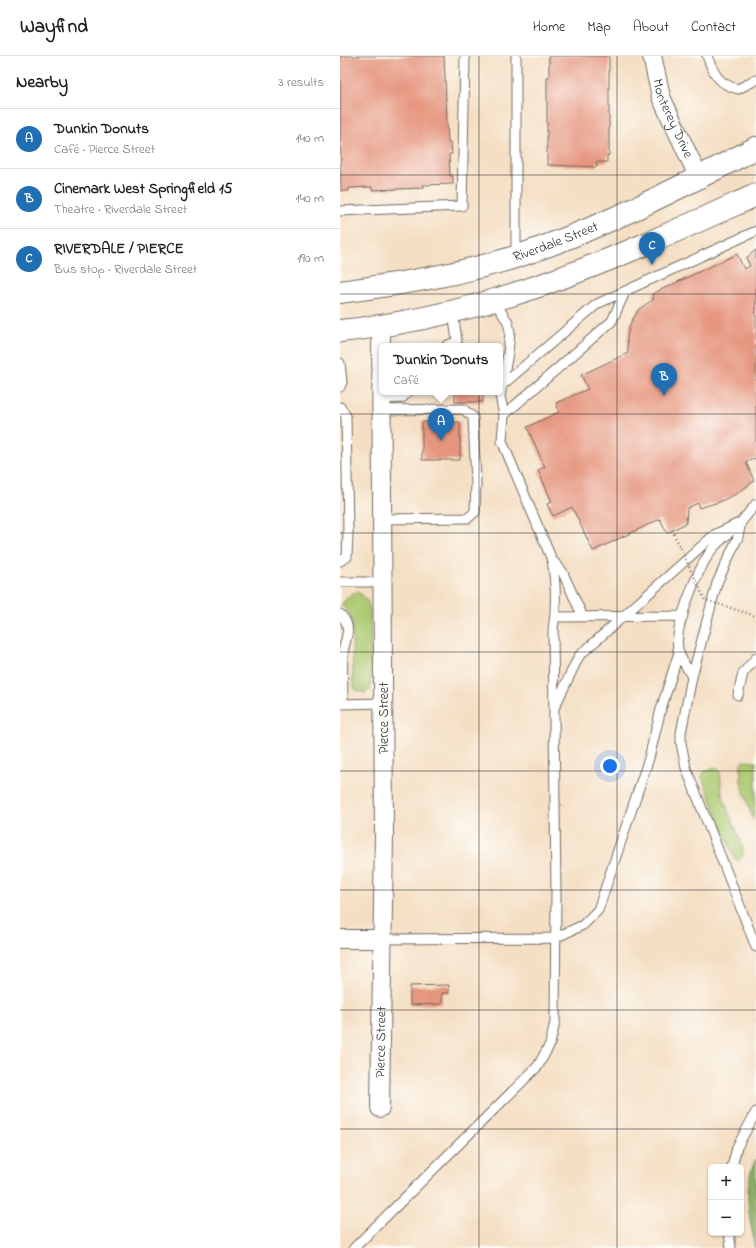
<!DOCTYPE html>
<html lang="en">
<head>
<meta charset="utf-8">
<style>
	:root { --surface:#fff; --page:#f2f2f2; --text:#202124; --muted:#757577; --line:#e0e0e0; --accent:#1f6fb2 }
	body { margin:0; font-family:"Indie Flower",sans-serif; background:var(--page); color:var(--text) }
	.controls { position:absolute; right:12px; bottom:12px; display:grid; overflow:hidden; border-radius:6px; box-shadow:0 1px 3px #0004 }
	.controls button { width:36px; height:36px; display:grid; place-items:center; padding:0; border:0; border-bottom:1px solid var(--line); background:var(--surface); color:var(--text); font:20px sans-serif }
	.you { position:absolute; left:270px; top:710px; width:14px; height:14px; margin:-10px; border:3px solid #fff; border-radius:50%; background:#1a73e8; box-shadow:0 0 0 6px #1a73e833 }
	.badge { display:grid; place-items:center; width:26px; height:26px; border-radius:50%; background:var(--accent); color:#fff; font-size:13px; font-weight:700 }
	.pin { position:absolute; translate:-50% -33px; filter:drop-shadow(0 1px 2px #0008) }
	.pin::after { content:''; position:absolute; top:21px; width:14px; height:12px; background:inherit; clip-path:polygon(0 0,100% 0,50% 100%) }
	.popup { position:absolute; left:39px; top:287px; width:124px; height:52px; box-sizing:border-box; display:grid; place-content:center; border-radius:6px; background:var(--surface); filter:drop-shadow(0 1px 3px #0005); font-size:13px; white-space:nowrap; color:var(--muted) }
	.popup b { font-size:15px; color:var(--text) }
	.popup::after { content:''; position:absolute; left:50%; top:100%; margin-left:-8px; border:8px solid transparent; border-top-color:var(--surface) }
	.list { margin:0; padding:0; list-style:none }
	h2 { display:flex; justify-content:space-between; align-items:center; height:52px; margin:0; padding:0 16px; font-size:17px }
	h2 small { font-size:13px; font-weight:400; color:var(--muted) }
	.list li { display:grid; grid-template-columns:26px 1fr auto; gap:12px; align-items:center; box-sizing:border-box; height:60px; padding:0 16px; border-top:1px solid var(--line) }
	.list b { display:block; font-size:15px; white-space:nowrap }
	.list p { margin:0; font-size:13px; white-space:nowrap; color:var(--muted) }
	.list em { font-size:13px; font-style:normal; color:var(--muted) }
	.map { position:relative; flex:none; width:416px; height:1192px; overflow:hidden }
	header { display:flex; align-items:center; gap:24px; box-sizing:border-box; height:56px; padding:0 20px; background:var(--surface); border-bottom:1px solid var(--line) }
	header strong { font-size:19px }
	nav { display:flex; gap:22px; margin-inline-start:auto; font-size:14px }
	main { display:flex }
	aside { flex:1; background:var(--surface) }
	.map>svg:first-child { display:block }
</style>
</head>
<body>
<header>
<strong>Wayfind</strong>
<nav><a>Home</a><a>Map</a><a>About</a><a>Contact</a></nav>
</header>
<main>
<aside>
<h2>Nearby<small>3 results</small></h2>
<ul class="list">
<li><span class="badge">A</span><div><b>Dunkin Donuts</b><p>Café · Pierce Street</p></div><em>140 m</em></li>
<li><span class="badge">B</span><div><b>Cinemark West Springfield 15</b><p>Theatre · Riverdale Street</p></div><em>140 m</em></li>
<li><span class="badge">C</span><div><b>RIVERDALE / PIERCE</b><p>Bus stop · Riverdale Street</p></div><em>190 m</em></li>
</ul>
</aside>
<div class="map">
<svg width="416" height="1192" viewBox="0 0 416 1192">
	<rect width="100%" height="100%" fill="#fdfcf7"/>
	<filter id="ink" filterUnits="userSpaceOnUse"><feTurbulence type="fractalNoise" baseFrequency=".025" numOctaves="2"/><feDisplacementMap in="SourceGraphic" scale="8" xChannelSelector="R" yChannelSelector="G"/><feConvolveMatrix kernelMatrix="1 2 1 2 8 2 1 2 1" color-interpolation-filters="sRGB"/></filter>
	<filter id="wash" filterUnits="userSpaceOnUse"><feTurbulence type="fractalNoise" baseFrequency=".012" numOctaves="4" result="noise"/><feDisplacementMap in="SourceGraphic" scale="16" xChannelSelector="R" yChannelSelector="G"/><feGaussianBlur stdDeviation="0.9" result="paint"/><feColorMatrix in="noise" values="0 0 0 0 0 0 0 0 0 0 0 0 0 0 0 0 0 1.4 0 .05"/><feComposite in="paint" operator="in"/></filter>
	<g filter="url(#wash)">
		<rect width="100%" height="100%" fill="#f5dfc4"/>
		<path fill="#adca72" stroke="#6c7a4e" d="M17,536c9,4 12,11 13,20l1,71 -1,7 -5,3 -9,-3 -3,-5 -1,-62 -2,-9 -9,-9 11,-12z
			M403,705l13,1v31l-3,27 -12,-38v-19z
			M375,712h3c4,6 2,17 4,25 5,19 15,36 21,55v8l-5,5 -3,-3 -3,-6 -30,-75 2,-5z"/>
		<path fill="#8aae64" stroke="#5a6c48" d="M416,1103v89h-1c-5,-30 -14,-60 1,-89z"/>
		<g id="blocks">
			<path fill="#e6967f" d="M0,0h104l4,87h3l1,11h-3l1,22h3v8l-30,1 1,3 -52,2v-3l-23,1v3h-8z
				M209,0h60v99h-2v7h-11l1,5 -50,-2v-88h2z
				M416,194v208l-10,4 8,19 -18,13 -17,8 -20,6 -1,-5 -11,5 -1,15 -19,10 -7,-14 -67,32 -21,-44 -19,9 -6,-12 5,-2 -14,-32 7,-3 -18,-40 32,-15 -3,-9 32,-14 -7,-14 47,-22 -1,-16 3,-13 9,-15 15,-10 -2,-5 85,-40 7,15 6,-3 -4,-8z
				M115,336h28v10h-28z
				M89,364h9v2h22v38h-38v-38h6z
				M109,929v8h-7v11l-32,1v-19z"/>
		</g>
	</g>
	<g filter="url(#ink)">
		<use href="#blocks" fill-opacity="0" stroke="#726a61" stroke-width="1"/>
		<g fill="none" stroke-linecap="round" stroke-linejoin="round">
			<g stroke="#726a61" stroke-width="11">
				<path id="service" d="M176,0v200
					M367,0c7,18 11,28 31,33l18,-9
					M0,155l122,-5 3,-150
					M106,290l11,-5 -4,-29
					M0,307l2,19 -2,5
					M161,330l96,-82 159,-73
					M41,343l21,-1 6,-6
					M0,351l6,9 2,116 -1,25 -7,4
					M41,354l82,-1 10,8 3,66 -1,29 -7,6 -85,1
					M164,359l108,-94 13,-29
					M212,504l10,11 21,46
					M0,526h43
					M0,558c15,15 3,26 3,42 -1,16 0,32 0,48
					M215,561l128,-1
					M352,621c-4,-8 -10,-16 -13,-24 -8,-21 19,-83 31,-101 8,-11 21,-20 31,-30l-3,15 -21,46 -25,94 -11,56v10l5,25 70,179
					M398,639l5,-22 13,-15
					M0,648l44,-1
					M215,650l24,-50 135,-121 27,-13 15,-18
					M42,883l173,-1 28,-13 15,-15 51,-152 12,-49 18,-57
					M392,1111l5,-20 19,-35
					M389,1177l2,15
					M14,1192l184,-182 12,-22 5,-22 1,-130 -3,-262c4,-24 3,-46 -1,-70l-50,-119 2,-26 -4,-19 8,-43 2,-21 -2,-10 -14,-21"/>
			</g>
			<g stroke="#726a61" stroke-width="20">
				<g id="minor">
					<path id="s1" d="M312,0l9,41 38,81"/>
					<path d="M0,883h42"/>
					<path id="s2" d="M40,1052l4,-274 -3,-507"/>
				</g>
			</g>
			<g stroke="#726a61" stroke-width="24">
				<g id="primary">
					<path id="s3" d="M0,236c59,-8 118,-17 175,-35 83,-27 164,-69 241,-109"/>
					<path d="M0,275c153,-15 278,-74 416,-136"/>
				</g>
			</g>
			<use href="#service" stroke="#fff" stroke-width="9"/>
			<use href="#minor" stroke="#fff" stroke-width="18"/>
			<use href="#primary" stroke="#fff" stroke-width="22"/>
			<path stroke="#726a61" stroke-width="2.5" stroke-dasharray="1 3" stroke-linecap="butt" d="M332,474l33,70 51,16"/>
		</g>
	</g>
	<path fill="none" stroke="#2b2b2b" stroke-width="1" stroke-opacity="0.55" d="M139,0v1192M277,0v1192M0,119h416M0,238h416M0,358h416M0,477h416M0,596h416M0,715h416M0,834h416M0,954h416M0,1073h416"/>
	<g text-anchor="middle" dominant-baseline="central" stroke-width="3" stroke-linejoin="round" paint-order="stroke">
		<g font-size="14" fill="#2b2b2b" stroke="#fdfcf7">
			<text stroke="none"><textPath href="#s1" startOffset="66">Monterey Drive</textPath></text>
			<text stroke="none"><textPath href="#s3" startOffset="222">Riverdale Street</textPath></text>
			<text transform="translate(44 662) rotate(-90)">Pierce Street</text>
			<text stroke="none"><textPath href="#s2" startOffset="66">Pierce Street</textPath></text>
		</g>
	</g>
</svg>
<div class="controls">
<button>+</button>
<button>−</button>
</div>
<div class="you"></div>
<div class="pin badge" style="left:101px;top:385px">A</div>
<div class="popup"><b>Dunkin Donuts</b>Café</div>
<div class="pin badge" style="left:324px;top:340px">B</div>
<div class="pin badge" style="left:312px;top:209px">C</div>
</div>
</main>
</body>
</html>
